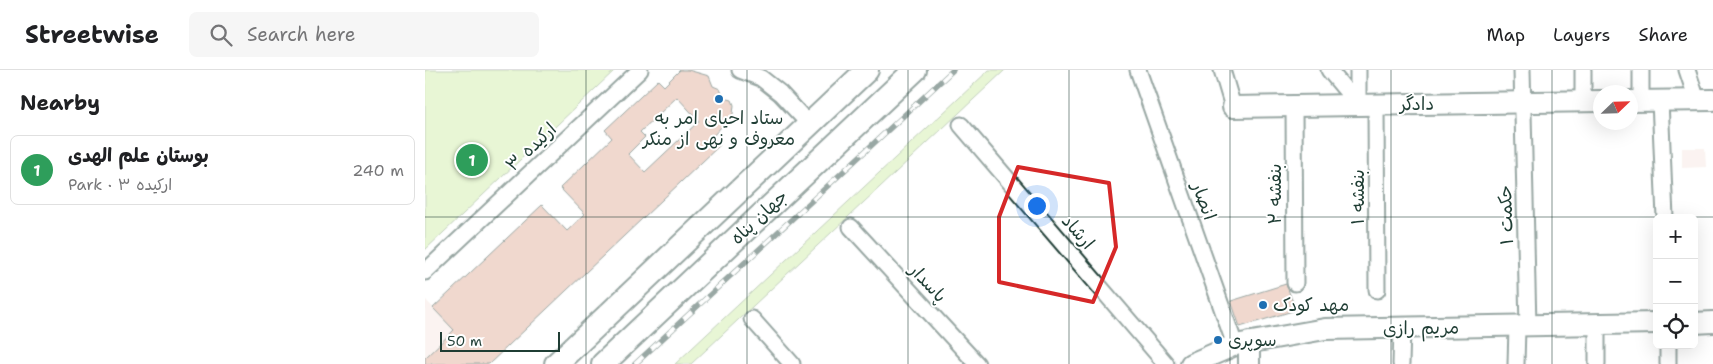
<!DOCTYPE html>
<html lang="en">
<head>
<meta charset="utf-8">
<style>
	:root { --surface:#fff; --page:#f6f6f6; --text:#202124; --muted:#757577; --line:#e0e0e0; --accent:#0f766e }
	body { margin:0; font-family:"Shantell Sans","Playpen Sans Arabic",sans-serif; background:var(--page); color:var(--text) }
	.controls { position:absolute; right:15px; bottom:15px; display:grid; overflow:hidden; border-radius:8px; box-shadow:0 5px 20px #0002 }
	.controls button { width:45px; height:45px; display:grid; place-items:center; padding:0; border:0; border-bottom:1px solid var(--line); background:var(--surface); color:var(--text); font:25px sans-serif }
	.compass { position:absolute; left:1168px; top:15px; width:45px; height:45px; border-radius:50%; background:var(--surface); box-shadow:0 5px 20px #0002; rotate:67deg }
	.scale { position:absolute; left:15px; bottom:12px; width:120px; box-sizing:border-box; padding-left:5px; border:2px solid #1f3d34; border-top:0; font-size:14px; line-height:18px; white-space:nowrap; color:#1f3d34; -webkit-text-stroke:4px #fff; paint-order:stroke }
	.you { position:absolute; left:611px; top:135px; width:18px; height:18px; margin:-12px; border:4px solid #fff; border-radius:50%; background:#1a73e8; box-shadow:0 0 0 8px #1a73e833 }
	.badge { display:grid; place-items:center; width:32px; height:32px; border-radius:50%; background:var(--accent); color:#fff; font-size:16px; font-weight:700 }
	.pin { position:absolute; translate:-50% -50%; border:2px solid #fff; box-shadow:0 1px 5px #0006 }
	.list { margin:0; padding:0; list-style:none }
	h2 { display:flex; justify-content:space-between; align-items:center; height:65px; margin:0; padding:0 20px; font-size:21px }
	h2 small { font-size:16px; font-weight:400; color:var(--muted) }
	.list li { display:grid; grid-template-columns:32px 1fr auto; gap:15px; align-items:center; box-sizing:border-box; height:70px; margin:0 10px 10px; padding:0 10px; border:1px solid var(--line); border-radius:8px }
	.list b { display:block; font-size:19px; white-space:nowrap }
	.list p { margin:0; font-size:16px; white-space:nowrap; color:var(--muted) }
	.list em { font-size:16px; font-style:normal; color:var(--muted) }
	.icon { flex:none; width:28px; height:28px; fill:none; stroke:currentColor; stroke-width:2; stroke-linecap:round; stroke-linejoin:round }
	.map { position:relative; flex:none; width:1288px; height:294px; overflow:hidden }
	header { display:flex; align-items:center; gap:30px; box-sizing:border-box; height:70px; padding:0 25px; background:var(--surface); border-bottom:1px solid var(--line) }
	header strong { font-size:24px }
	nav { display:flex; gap:28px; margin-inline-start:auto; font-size:18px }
	.search { width:350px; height:45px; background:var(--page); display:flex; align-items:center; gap:12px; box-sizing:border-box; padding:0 18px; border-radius:8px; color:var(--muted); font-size:19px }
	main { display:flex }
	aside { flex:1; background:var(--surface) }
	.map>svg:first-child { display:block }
</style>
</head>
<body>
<header>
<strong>Streetwise</strong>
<div class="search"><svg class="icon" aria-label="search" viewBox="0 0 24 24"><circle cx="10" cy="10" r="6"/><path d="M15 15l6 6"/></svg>Search here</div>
<nav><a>Map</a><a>Layers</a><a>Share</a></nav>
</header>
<main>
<aside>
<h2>Nearby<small></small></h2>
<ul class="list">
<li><span class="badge" style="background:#2e9e5b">1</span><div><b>بوستان علم الهدی</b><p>Park · ارکیده ۳</p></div><em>240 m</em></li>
</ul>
</aside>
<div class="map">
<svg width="1288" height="294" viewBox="0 0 1288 294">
	<rect width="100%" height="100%" fill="#fff"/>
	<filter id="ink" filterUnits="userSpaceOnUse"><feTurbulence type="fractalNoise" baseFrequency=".02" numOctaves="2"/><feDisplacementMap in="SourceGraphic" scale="10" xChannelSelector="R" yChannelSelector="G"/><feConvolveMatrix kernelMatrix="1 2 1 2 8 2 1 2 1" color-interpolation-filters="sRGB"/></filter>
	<g filter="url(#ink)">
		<path fill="#f5e5df" d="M1257,78h23l1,19 -24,1z
			M0,229l40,43 -40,22z"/>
		<path fill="#cceba2" stroke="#76946b" d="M0,0h190l-190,180z
			M564,0h16l-314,294h-16z"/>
		<path fill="#dda893" stroke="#1f3d34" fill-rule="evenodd" d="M255,0h8l21,6 4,10 7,3 4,9 8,2 2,5 -1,9 -21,23 8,8 -231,219h-64v-6l29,-28 -21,-22 109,-103 25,26 18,-17 -25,-26 52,-50 -7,-8 53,-50 6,6zM252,27l22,24 -54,51 -17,-18 17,-17 -5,-5z
			M861,214l10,26 -56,17 -9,-26z"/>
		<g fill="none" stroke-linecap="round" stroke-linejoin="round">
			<g stroke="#1f3d34" stroke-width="19">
				<path id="minor" d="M315,0l21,8 19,15 29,31
					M713,0l97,275
					M797,0l11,37
					M904,0l29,35
					M933,0v35
					M1097,0l6,257
					M1158,0v32
					M1262,0l10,30
					M1235,30l5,118
					M1216,31v-31
					M951,35l1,185
					M869,36l1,177
					M536,55l205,239
					M426,157l126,137
					M0,202l215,-202
					M327,249l40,45
					M1172,255v39
					M1243,275v19
					M976,294l1,-36
					M1091,294l1,-37"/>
			</g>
			<g stroke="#1f3d34" stroke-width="24">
				<path id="tertiary" d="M1206,31l82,-1
					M808,37l368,-6
					M1269,253l19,-1
					M824,272v22
					M766,294l44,-19 90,-16 332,-6"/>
			</g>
			<g stroke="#1f3d34" stroke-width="26">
				<path id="secondary" d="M131,294l311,-294
					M178,294l312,-294"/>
			</g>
			<use href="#minor" stroke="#fff" stroke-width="15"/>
			<use href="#tertiary" stroke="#fff" stroke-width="20"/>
			<use href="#secondary" stroke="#fff" stroke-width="22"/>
			<g stroke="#1f3d34" stroke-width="5.5">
				<path id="rail" d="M210,294l318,-294"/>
			</g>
			<use href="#rail" stroke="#fff" stroke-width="4" stroke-dasharray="11" stroke-linecap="butt"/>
		</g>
	</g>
	<path d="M0 0H1288V294H0ZM593,97l91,16 7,64 -23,55 -94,-20v-65z" fill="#fff" fill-opacity=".55" fill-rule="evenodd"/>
	<path fill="none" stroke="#d62828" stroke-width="4" stroke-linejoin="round" d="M593,97l91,16 7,64 -23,55 -94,-20v-65z"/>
	<path fill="none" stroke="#1f3d34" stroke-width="1" stroke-opacity="0.55" d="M161,0v294M322,0v294M483,0v294M644,0v294M805,0v294M966,0v294M1127,0v294M0,147h1288"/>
	<g fill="#1f6fb2" stroke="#fff" stroke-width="2">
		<circle cx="294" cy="29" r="5"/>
		<circle cx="838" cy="235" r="5"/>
		<circle cx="793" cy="270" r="5"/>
	</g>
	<g text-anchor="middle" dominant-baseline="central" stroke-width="4" stroke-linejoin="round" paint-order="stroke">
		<g font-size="18" fill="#1f3d34" stroke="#fff">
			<text transform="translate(992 34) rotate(-1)">دادگر</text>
			<text transform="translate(106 77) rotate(-43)">ارکیده ۳</text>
			<text transform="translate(850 124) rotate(-90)">بنفشه ۲</text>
			<text transform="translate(933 127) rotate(-90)">بنفشه ۱</text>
			<text transform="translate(779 131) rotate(70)">انصار</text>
			<text transform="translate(1081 145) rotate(-92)">حکمت ۱</text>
			<text transform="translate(334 147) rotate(-43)">جهان پناه</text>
			<text transform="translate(653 162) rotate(49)">ارشاد</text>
			<text transform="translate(503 213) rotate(47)">پاسدار</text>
			<text transform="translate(996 258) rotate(-1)">مریم رازی</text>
		</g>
		<g font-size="18" fill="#1f3d34" stroke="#fff" text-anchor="start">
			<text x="294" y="48" text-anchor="middle">ستاد احیای امر به<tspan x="294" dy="21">معروف و نهی از منکر</tspan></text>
			<text x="848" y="235">مهد کودک</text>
			<text x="803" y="270">سوپری</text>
		</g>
	</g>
</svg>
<div class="controls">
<button>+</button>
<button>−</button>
<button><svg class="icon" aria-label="locate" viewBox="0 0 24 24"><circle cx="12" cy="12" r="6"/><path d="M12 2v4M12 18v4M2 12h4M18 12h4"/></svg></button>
</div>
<svg class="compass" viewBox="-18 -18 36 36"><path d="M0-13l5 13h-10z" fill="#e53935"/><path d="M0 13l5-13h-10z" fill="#757577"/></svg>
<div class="scale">50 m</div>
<div class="you"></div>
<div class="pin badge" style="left:47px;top:90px;background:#2e9e5b">1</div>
</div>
</main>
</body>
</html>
